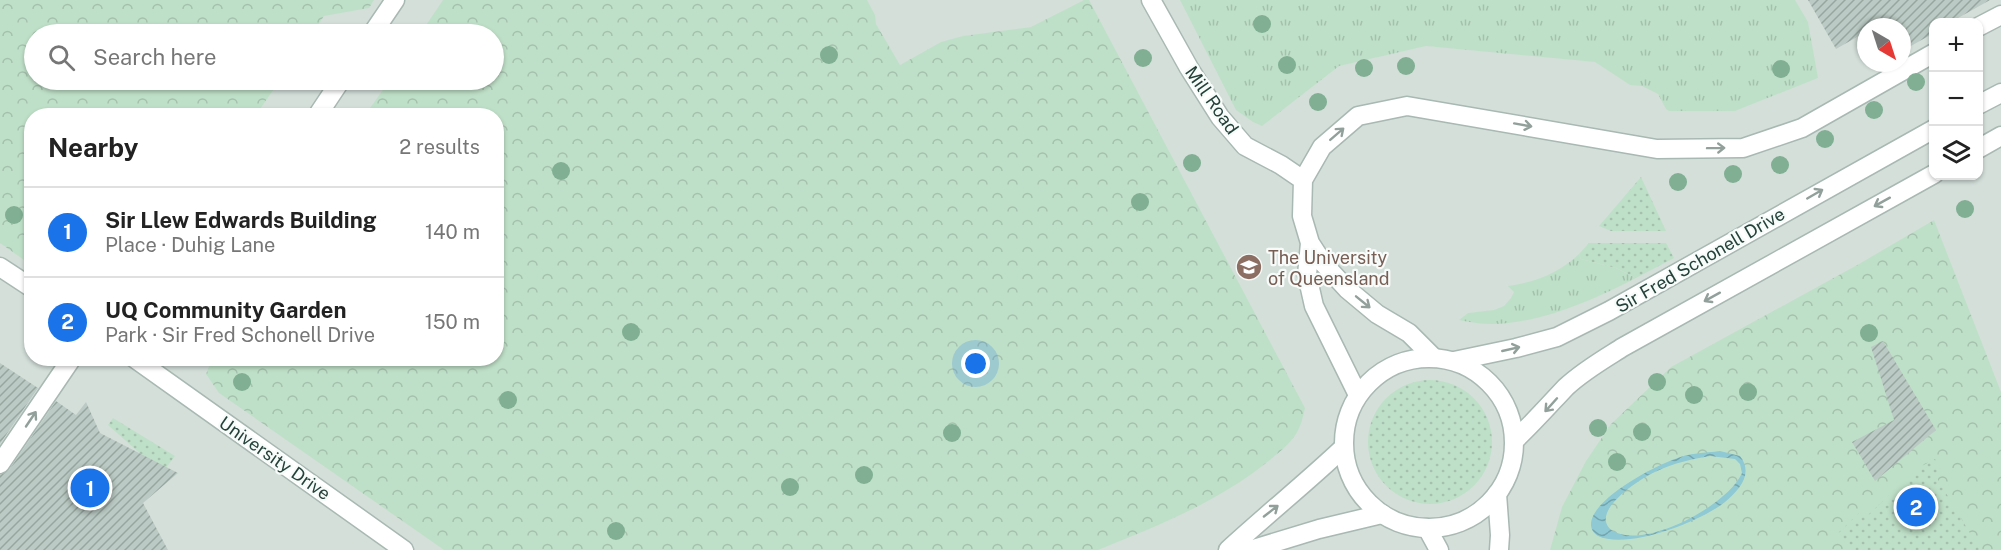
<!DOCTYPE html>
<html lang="en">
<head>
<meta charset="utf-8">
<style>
	:root { --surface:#fff; --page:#f2f2f2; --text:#222; --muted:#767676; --line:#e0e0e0; --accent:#1a73e8 }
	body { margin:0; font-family:"Public Sans",sans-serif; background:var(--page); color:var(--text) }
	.controls { position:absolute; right:18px; top:18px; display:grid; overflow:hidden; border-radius:12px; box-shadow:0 2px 4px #0004 }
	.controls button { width:54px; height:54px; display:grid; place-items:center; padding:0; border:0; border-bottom:2px solid var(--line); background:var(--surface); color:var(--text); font:30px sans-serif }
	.compass { position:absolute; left:1857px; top:18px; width:54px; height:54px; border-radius:50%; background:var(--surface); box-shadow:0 2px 4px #0004; rotate:141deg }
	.you { position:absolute; left:976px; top:364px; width:21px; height:21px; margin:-15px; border:4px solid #fff; border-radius:50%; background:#1a73e8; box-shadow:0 0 0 9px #1a73e833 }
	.badge { display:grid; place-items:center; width:39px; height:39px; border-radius:50%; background:var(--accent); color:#fff; font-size:20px; font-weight:700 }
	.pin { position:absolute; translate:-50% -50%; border:3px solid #fff; box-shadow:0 2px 6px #0006 }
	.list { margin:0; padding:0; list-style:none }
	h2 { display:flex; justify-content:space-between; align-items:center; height:78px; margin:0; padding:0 24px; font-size:26px }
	h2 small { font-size:20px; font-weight:400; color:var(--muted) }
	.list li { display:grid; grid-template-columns:39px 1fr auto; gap:18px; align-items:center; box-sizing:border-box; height:90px; padding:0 24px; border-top:2px solid var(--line) }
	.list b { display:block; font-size:22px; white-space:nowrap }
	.list p { margin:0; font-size:20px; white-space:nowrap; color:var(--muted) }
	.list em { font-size:20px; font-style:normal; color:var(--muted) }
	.icon { flex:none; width:33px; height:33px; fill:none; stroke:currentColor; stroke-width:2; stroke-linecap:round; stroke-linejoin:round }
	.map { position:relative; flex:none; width:2001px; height:550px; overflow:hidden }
	.search { position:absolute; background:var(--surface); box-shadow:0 2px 4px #0004; left:24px; top:24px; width:480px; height:66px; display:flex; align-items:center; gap:15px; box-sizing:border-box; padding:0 21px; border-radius:33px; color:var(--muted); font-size:22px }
	.panel { position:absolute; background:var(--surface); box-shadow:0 2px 4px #0004; left:24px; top:108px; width:480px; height:258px; border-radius:24px }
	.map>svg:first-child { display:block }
</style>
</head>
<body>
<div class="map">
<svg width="2001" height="550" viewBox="0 0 2001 550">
	<defs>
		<pattern id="grass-tufts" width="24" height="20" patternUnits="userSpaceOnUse" patternTransform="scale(1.5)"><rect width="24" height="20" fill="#bfe0c8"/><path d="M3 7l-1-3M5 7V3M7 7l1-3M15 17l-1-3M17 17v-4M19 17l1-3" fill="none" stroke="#a4c1ad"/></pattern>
		<pattern id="park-crowns" width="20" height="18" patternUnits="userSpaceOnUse" patternTransform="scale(1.5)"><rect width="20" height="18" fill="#bfe0c8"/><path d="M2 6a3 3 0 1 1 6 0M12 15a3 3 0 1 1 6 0" fill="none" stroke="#a4c1ad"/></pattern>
		<pattern id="garden-dots" width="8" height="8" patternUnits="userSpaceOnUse" patternTransform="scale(1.5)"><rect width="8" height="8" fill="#bfe0c8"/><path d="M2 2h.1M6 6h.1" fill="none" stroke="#a4c1ad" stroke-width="1.8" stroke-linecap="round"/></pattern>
		<pattern id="water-waves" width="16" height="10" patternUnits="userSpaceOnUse" patternTransform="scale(1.5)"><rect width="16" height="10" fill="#8ec9d4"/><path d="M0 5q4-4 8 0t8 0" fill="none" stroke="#74a5ad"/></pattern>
		<pattern id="building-hatch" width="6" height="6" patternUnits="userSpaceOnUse" patternTransform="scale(1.5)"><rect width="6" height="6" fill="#bbcac4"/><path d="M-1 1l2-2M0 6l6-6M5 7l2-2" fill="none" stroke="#98a6a0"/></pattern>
	</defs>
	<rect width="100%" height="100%" fill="#e6efeb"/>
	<path fill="#d4dfda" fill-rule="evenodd" d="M0,0h2001v550h-2001zM1934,22h44v154h-44zM1866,27h36v36h-36zM34,34h460v46h-460zM32,116h464v242h-464z"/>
	<path fill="url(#grass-tufts)" d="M1180,0h615l13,22 10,56 -83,33h-66l-3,-2 -8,-15 -16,-8 -12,-1 -35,-23 -169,-16 -87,20 -77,60 -9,-4 -17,-12z
		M1579,254l2,5 35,9 20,10c-43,22 -96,46 -145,46 -11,0 -22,-2 -32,-4l9,-7 26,-3 10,-4 7,-8 3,-6 -6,-6c28,-4 51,-13 71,-32z"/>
	<path fill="url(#park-crowns)" d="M0,0h374l-5,8 -45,8 -12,18h-278v46h246l-24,35 -224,1 -1,149 -31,-22z
		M443,0h424l8,15 1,9 24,41 41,-23 22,-6 68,-9 53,-27h5l216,408c-2,9 -4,18 -9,26 -7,11 -20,21 -30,29 -50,40 -109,63 -168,87h-654l-225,-157 -13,-19 6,-15 284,-1v-242l-131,-1 25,-35h104v-46h-74z
		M1934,220l67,172v158h-451l12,-43 24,-46 25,-37 60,-57 188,-103z"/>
	<path fill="url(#garden-dots)" d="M1641,177l25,54h-55l-12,-5z
		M1589,243h77l8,15 -38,20 -20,-10 -35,-9 -2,-5z
		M1368 442a62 62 0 1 1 124 0a62 62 0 1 1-124 0Z
		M113,418l62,38 -13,17 -54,-48z
		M1935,459l9,14 -7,5 43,72h-130l-14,-15 24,-23 8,3 50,-47z"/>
	<path fill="url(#water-waves)" fill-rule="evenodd" d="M1720,451l20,5c14,18 -1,34 -15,46 -25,20 -98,48 -127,34 -3,-2 -7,-6 -7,-11 -1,-25 63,-59 84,-66 14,-6 30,-6 45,-8zM1710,456l25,3 5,5 2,9c-14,32 -96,77 -129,58 -27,-18 29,-54 44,-60 17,-8 35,-12 53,-15z"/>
	<path fill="url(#building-hatch)" d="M1808,0h182l-39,22h-17v11l-32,18v-24h-36v9l-2,-3 -28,16z
		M1883,341l53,89 -61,51 -23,-39 42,-22 -23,-73z
		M0,363l38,25 -38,56z
		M56,401l20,14 10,-13 14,31 78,40 -35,30 25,47h-168v-75l9,-5z"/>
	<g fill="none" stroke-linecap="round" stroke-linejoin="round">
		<g stroke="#a8b8b2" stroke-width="21">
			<path id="service" d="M1151,0l38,68 31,49 25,29 36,19 22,15
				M1978,27l23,-12
				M1310,243l-3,32 7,31 44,89
				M1433,357l-24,-24 -32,-19 -30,-25 -24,-26 -13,-20 -8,-27 1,-36 19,-33 36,-31 49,-10 250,43 86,-1 59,-20 132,-75"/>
		</g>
		<g stroke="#a8b8b2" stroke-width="21">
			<path id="minor" d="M372,34l23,-34
				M317,116l24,-36
				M0,267l32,21
				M134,358l270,192
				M0,464l72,-106
				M1497,494l3,41 -1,15
				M1427,528l12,22
				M1228,550c38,-35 78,-67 115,-102
				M1250,550l69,-21 63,-15"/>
		</g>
		<g stroke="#a8b8b2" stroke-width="21">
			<path id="tertiary" d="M1978,105l23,-12
				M1978,149l23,-13
				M1344 443a85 85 0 1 1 170 0a85 85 0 1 1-170 0Z
				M1454,361l62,-13 41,-11 52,-26 325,-182
				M1515,440c18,-17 34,-35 51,-53 17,-16 38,-28 57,-40l311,-173"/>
		</g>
		<use href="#service" stroke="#fff" stroke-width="18"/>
		<use href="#minor" stroke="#fff" stroke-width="18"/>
		<use href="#tertiary" stroke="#fff" stroke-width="18"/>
	</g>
	<g fill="#80af93">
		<circle cx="1262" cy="24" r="9"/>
		<circle cx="829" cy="55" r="9"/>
		<circle cx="1143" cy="58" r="9"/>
		<circle cx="1287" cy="65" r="9"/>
		<circle cx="1406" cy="66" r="9"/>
		<circle cx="1364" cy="68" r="9"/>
		<circle cx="1781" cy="69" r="9"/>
		<circle cx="1916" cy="82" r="9"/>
		<circle cx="1318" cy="102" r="9"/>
		<circle cx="1874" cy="110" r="9"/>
		<circle cx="1825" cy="139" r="9"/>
		<circle cx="1192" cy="163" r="9"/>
		<circle cx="1780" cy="165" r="9"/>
		<circle cx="561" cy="171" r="9"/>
		<circle cx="1733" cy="174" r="9"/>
		<circle cx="1678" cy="182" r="9"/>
		<circle cx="1140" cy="202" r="9"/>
		<circle cx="1965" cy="209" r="9"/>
		<circle cx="14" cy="215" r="9"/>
		<circle cx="631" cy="332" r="9"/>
		<circle cx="1869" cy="333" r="9"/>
		<circle cx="242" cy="382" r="9"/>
		<circle cx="1657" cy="382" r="9"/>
		<circle cx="1748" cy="392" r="9"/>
		<circle cx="1694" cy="395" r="9"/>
		<circle cx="508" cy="400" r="9"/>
		<circle cx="1598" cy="428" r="9"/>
		<circle cx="1642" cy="432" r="9"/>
		<circle cx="952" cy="433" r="9"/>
		<circle cx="1617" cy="462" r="9"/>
		<circle cx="864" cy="475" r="9"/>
		<circle cx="790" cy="487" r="9"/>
		<circle cx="616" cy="531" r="9"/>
	</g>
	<defs><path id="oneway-shaft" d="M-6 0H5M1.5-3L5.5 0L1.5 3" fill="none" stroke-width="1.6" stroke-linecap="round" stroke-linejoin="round" transform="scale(1.5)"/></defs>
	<g stroke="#92a09c">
		<use href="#oneway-shaft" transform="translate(1523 125) rotate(10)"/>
		<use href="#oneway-shaft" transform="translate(1337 134) rotate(-41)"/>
		<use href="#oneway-shaft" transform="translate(1716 148) rotate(-1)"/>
		<use href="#oneway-shaft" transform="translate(1815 194) rotate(-30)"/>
		<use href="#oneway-shaft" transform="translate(1882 202) rotate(151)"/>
		<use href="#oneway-shaft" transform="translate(1712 297) rotate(151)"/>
		<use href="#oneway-shaft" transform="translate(1363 302) rotate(39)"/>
		<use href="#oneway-shaft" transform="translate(1511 349) rotate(-13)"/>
		<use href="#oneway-shaft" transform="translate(1551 405) rotate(132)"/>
		<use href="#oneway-shaft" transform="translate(31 419) rotate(-56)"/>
		<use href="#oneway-shaft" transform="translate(1271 511) rotate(-38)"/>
	</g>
	<defs>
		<g id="university-disc" transform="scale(1.35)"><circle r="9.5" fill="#8d6e63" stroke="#f7fbf9"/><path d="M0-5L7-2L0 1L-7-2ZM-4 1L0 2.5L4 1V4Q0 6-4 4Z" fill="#fff"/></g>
	</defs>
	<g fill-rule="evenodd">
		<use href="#university-disc" x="1249" y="267"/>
	</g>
	<g text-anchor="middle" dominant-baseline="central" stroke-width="4.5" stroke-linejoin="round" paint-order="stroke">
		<g font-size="18" fill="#24423a" stroke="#f7fbf9">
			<text transform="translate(1212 100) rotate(55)">Mill Road</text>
			<text transform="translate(1700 260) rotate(-30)">Sir Fred Schonell Drive</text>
			<text transform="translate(275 458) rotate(35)">University Drive</text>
		</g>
		<g font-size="18" fill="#785e54" stroke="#f7fbf9" text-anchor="start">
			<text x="1268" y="257">The University<tspan x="1268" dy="21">of Queensland</tspan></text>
		</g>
	</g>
</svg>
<div class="controls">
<button>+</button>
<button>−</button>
<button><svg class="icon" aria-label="layers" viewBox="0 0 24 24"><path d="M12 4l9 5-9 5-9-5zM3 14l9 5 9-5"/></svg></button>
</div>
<svg class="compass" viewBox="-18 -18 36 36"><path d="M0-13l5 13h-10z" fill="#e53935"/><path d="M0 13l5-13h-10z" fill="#767676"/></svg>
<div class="you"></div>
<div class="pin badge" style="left:90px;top:488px">1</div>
<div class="pin badge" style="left:1916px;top:507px">2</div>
<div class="search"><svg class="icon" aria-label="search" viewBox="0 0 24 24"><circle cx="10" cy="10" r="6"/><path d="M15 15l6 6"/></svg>Search here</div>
<section class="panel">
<h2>Nearby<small>2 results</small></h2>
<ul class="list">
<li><span class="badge">1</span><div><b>Sir Llew Edwards Building</b><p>Place · Duhig Lane</p></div><em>140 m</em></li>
<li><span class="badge">2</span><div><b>UQ Community Garden</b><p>Park · Sir Fred Schonell Drive</p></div><em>150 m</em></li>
</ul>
</section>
</div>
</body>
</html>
